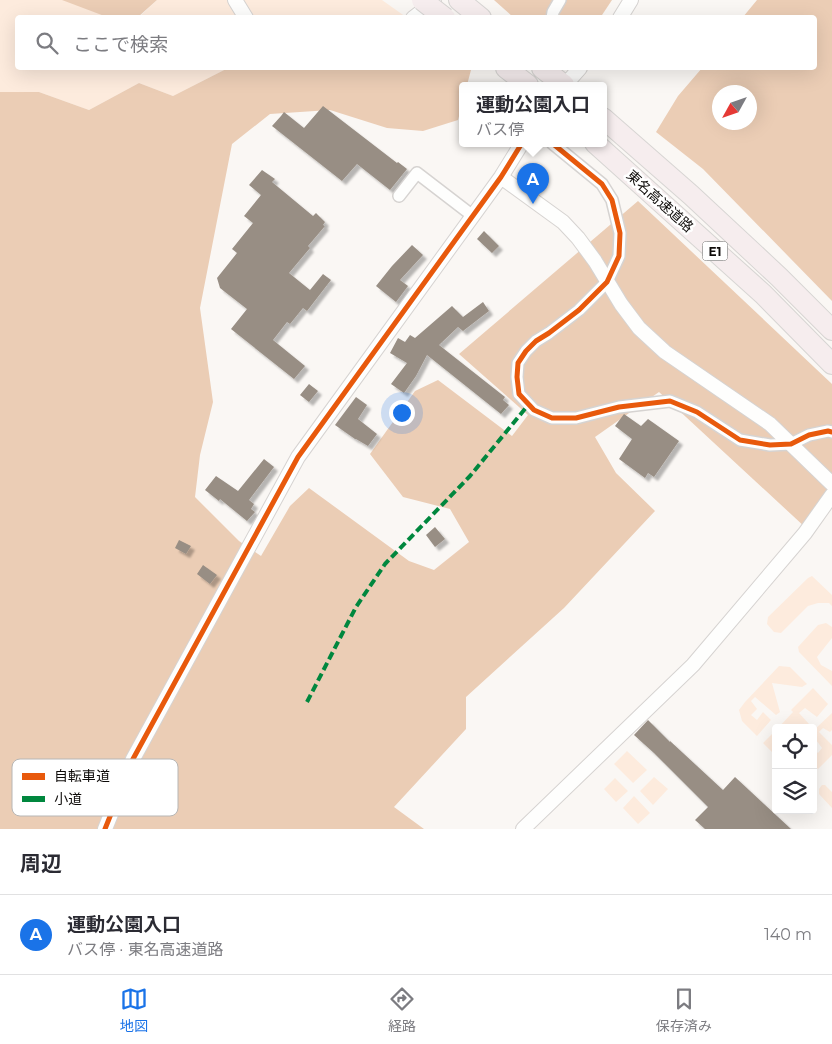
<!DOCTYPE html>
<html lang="ja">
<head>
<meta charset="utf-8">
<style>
	:root { --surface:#fff; --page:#f7f7f7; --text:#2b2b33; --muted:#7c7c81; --line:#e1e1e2; --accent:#1a73e8 }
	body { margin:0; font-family:Montserrat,"Noto Sans JP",sans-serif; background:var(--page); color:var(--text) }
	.controls { position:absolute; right:15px; bottom:15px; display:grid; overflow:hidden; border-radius:5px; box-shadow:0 5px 20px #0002 }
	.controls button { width:45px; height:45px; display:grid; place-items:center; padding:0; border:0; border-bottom:1px solid var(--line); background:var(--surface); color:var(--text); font:25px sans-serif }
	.compass { position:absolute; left:712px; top:85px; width:45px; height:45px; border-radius:50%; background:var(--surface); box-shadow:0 5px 20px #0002; rotate:230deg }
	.you { position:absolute; left:401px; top:412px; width:18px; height:18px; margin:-12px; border:4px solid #fff; border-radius:50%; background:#1a73e8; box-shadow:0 0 0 8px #1a73e833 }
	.badge { display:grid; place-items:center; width:32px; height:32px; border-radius:50%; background:var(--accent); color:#fff; font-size:16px; font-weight:700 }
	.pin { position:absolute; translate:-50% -41px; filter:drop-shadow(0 1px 2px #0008) }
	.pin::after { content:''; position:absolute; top:26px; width:18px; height:15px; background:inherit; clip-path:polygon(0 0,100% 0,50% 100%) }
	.popup { position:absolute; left:459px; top:82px; width:148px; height:65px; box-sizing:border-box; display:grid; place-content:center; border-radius:5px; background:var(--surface); filter:drop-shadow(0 1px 4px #0005); font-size:16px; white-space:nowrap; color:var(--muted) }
	.popup b { font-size:19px; color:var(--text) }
	.popup::after { content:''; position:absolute; left:50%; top:100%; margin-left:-10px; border:10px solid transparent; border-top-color:var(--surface) }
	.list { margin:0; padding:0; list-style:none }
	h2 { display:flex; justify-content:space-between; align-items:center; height:65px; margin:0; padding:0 20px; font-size:21px }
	h2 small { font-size:16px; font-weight:400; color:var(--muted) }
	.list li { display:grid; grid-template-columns:32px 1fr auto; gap:15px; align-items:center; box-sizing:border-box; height:80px; padding:0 20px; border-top:1px solid var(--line) }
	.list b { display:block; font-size:19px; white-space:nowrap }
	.list p { margin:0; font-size:16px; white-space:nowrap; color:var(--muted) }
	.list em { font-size:16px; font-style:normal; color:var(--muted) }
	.icon { flex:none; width:28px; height:28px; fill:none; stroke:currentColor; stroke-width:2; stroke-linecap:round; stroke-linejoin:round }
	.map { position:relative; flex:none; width:832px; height:829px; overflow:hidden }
	.search { position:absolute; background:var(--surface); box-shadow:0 5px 20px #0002; left:15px; right:15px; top:15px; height:55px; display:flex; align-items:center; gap:12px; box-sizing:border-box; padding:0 18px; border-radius:5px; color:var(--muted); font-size:19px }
	.sheet { height:145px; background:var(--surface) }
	nav { display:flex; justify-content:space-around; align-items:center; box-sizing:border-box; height:70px; border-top:1px solid var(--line); background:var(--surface); font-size:14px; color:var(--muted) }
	nav a { display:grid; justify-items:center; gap:2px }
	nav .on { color:var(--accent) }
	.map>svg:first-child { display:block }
</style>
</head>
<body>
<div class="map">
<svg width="832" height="829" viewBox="0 0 832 829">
	<defs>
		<filter id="shadow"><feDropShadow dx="4" dy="4" stdDeviation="1" flood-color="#0004"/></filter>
	</defs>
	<rect width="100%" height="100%" fill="#faf7f4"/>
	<path fill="#fdebdd" d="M0,0h72l38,17 -92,1v50h210l-55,28 -34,-13 -50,27 -50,-18h-39z
		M157,0h225l24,17 -268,1z
		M812,576l20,19v11l-3,-3h-11l-10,3 -27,27 -7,-1 -7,-8 1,-7 40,-39z
		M826,623l6,4v11l-15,19 4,8 11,6v15l-33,-34 -1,-5 20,-22z
		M779,666l11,1 17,17 -5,3 -30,-4 8,29 -4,3 -21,-18 -4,4 6,8 -6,6 6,5 6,-8 8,8 -14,16 -15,-15 -3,-11 6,-8z
		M813,688l15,16 -11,13 -12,-9 -6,5 10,11 -3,4h-28l15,-16 -2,-2z
		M832,713v17l-2,2 -7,-4 -4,4 13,13v10l-14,14 -5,-4v-16l5,4 4,-5 -9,-12v-5z
		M776,730v26l-13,-13z
		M627,751l20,19 -14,13 -19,-19z
		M654,777l14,12 -15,16 -13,-14z
		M615,778l13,13 -12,11 -12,-13z
		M822,785h3l7,7v16l-13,-14v-5z
		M634,796l16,17 -12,11 -15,-16z"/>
	<path fill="#ebcdb5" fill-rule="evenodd" d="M62,0h95l-19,17h-31z
		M494,0h118l-12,18 -87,-1z
		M757,0h75v301l-129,-132 -47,-37 22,-36 24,-28h112v-50l-71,-1zM750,92v30h-30v-30z
		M228,68h241l2,2 -4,15h-4v16l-5,19 -35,11 -36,-3 -57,-18 -60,4 -38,30 -32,164 13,94 -13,53 -5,42 44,44 22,15 29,-50 19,-18 100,73 25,9 35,-28 -19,-33 -47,-12 -33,-43 45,-63 23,-11 74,56 16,-21 -69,-61 179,-153 194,183v110l-26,34 -147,-136 -64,45 21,36 39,38 -91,97 -98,89v32l-72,78 30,22h-424v-737h39l50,18 50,-27 34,13z"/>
	<path fill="#988e84" filter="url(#shadow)" d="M323,106l74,57 1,-1 9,7 -17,21 -33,-26 -15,17 -70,-55 9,-10 3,-4 20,16z
		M262,170l13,9 -3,3 41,34 3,-3 9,9 -2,3 2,1 -17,20 2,2 -21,25 21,17 13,-16 8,6 -24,31 -4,-3 -13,16 -3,-2 -14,18 32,26 -11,13 -63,-50 16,-20 -27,-21 -3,-10 20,-25 -5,-4 21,-26 -9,-7 17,-21 -12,-10z
		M484,231l15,15 -7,7 -15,-14z
		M412,245l11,10 -23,25 8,6 -12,16 -20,-16 16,-20z
		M483,302l6,9 -26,20 -5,-4 -19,18 66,52 -2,3 6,5 -8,9 -74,-59 -11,21 -12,17 -13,-9 16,-21 -17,-10 8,-15 7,4 5,-7 5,3 37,-32 11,11z
		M309,384l9,7 -9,11 -9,-7z
		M356,397l11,8 -9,14 19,15 -9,12 -12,-7h-1l-20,-14z
		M624,414l17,12 7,-7 31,22 -25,36 -6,-4 -3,5 -26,-19 13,-20 -17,-13z
		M264,459l10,8 -25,33 5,4 -3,5 4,3 -8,9 -27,-22 -1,2 -14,-11 11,-14 22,15z
		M435,527l10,12 -10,8 -9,-12z
		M179,540l12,6 -5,8 -11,-6z
		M203,565l14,10 -7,9 -13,-10z
		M648,720l22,22v-1l53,49 12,-13 56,52h-86l-10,-9 13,-13 -54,-54 -20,-18z"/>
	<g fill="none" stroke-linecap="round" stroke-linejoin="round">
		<g stroke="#d6d3d1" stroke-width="14">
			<path id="minor" d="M552,18l1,-6 7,-12
				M552,143l50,41 10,16 8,33 -1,23 -12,26 -28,28 -30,23 -13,8 -10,10 -8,12 -1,14 2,17 15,16 18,8h24l43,-11 51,-6 27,11 43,28 30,5 21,-1 18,-9 19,-4 4,1
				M399,196l18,-23 56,43"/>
		</g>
		<g stroke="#d6d3d1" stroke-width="16">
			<path id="tertiary" d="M235,0l11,18
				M413,18l21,-16
				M620,18l11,-18
				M565,85l15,-17
				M501,177l62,45 15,16 17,23 26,43 18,24 26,24 105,72 62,60
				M105,829l28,-70 165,-302 203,-280 21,-34
				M523,829l170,-164 112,-132 27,-38"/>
		</g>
		<g stroke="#d7d5d3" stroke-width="22">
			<path id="motorway" d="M459,0l22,18
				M506,68l22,17
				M542,68l22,17
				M603,118l88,77 88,82 53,53
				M595,143l168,151 69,70"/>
		</g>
		<use href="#minor" stroke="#fefefd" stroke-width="11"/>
		<use href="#tertiary" stroke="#fefefd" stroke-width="14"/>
		<use href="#motorway" stroke="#f6edee" stroke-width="20"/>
		<g stroke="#d7d5d3" stroke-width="22" stroke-linecap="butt">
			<path id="motorway-bridge" d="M422,0l23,18"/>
		</g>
		<use href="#motorway-bridge" stroke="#f6edee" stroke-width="20"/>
		<path stroke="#00873e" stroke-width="4" stroke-dasharray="8 4" stroke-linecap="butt" d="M307,702l49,-95 29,-43 85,-88 59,-72"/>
		<g stroke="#fff" stroke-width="8">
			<path id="cycleway" d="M552,143l50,41 10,16 8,33 -1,23 -12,26 -28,28 -30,23 -13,8 -10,10 -8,12 -1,14 2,17 15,16 18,8h24l43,-11 51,-6 27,11 43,28 30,5 21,-1 18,-9 19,-4 4,1
				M105,829l28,-70 165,-302 203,-280 21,-34"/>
		</g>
		<use href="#cycleway" stroke="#e8590c" stroke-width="5"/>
	</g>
	<g text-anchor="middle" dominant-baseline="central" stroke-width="5" stroke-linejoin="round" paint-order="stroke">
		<rect fill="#fff" stroke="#565453" stroke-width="1" x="702.5" y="241.5" width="25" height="19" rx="4"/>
		<g font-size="12" font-weight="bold" fill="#0e0b09">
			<text x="715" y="251">E1</text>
		</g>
		<g font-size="14" fill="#0e0b09" stroke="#fff">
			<text transform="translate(660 201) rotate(42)">東名高速道路</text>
		</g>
	</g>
	<rect x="12" y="759" width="166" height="57" rx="8" fill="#fff" stroke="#b7b6b5" stroke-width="1"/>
	<rect x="22" y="773" width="23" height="7" fill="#e8590c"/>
	<rect x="22" y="796" width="23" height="6" fill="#00873e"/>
	<g font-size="14" fill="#0e0b09">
		<text x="54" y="781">自転車道</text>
		<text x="54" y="804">小道</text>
	</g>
</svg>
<div class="controls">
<button><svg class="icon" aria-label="locate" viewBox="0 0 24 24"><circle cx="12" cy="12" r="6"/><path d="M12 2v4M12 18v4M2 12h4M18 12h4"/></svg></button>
<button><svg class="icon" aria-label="layers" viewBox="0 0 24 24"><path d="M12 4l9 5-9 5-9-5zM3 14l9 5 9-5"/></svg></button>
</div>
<svg class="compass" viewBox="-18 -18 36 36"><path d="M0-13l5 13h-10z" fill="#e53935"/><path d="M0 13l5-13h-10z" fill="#7c7c81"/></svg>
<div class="you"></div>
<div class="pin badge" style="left:533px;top:204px">A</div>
<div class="popup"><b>運動公園入口</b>バス停</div>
<div class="search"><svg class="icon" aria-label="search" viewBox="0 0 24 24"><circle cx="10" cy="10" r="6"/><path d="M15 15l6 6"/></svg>ここで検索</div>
</div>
<section class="sheet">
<h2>周辺<small></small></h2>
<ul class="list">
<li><span class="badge">A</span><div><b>運動公園入口</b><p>バス停 · 東名高速道路</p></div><em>140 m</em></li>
</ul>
</section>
<nav>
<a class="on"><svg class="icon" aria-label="map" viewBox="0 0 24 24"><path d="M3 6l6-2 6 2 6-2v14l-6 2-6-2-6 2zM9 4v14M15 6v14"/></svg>地図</a>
<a><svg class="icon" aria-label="directions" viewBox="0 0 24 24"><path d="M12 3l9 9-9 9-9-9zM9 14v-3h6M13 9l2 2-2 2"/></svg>経路</a>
<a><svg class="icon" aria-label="saved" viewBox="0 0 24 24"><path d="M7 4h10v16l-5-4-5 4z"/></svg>保存済み</a>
</nav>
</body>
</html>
